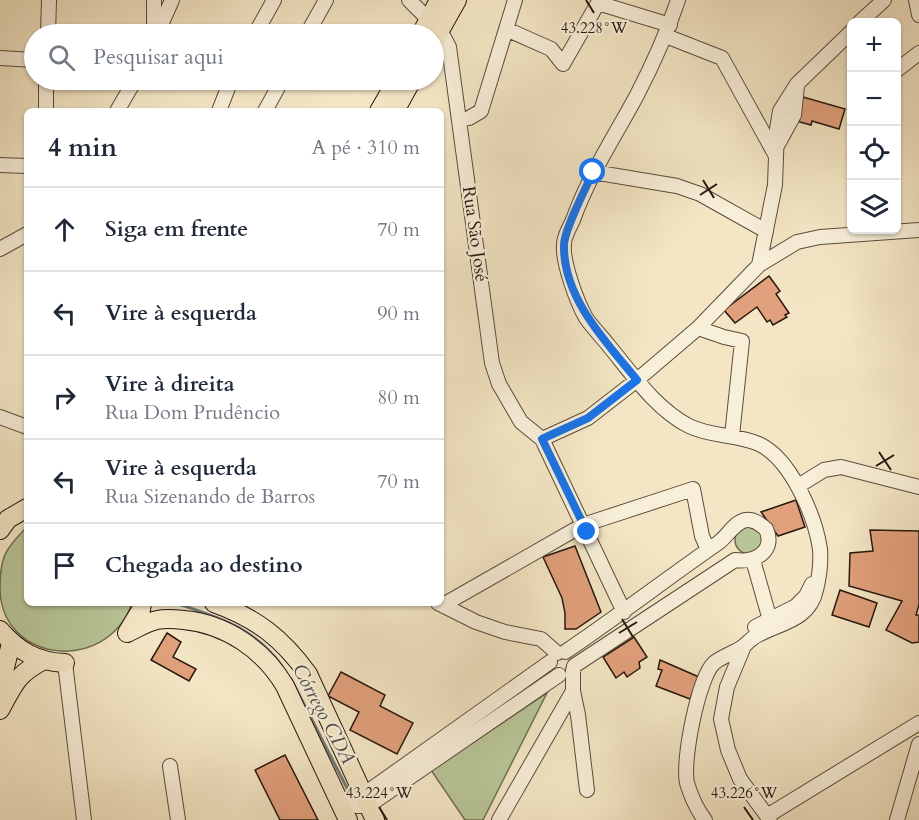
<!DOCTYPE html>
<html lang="pt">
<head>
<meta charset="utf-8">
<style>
	:root { --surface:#fff; --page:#f2f2f3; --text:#1f2937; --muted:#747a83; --line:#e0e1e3 }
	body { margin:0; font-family:Cardo,serif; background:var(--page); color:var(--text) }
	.controls { position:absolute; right:18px; top:18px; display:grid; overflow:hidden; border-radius:9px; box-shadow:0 2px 4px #0004 }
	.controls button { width:54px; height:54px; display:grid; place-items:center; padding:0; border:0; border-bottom:2px solid var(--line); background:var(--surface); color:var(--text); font:30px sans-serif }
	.stop { position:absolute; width:18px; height:18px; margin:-14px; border:4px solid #1a73e8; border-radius:50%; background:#fff }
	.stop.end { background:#1a73e8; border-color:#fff; box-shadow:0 2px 6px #0008 }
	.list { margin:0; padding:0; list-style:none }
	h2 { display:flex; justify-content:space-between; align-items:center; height:78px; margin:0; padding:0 24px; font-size:26px }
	h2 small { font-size:20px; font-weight:400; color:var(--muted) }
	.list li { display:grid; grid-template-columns:39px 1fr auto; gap:18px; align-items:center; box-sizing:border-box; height:84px; padding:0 24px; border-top:2px solid var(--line) }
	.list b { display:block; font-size:22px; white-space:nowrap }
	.list p { margin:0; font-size:20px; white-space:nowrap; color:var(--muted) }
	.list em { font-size:20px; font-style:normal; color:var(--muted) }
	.icon { flex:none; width:33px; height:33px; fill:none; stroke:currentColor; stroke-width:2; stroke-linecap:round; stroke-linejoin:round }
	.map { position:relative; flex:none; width:919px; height:820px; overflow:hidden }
	.search { position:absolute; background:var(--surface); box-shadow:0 2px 4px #0004; left:24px; top:24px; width:420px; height:66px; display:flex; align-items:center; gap:15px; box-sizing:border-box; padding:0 21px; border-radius:33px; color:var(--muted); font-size:22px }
	.panel { position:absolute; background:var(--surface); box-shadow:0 2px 4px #0004; left:24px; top:108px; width:420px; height:498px; border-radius:9px }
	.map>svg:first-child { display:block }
</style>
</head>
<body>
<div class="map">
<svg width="919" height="820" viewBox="0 0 919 820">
	<rect width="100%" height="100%" fill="#f4e6c5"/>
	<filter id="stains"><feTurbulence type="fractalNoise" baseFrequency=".00333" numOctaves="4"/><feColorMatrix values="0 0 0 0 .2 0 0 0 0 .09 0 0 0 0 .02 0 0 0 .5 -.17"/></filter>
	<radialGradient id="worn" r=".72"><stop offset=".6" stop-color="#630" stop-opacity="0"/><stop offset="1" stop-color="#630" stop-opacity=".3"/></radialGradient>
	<path fill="#b8c697" stroke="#6f6e52" stroke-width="1.5" d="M735 540a14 14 0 1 1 28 0a14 14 0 1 1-28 0Z
		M27,527v76h105c-25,72 -132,60 -132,-15 0,-31 5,-39 27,-61z
		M547,693l-64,127h-18l-34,-50z"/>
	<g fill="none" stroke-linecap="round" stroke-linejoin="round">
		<path stroke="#707b79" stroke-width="3" d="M175,603c43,14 80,25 107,63
			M291,679l58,113"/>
	</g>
	<path fill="#e1a07c" stroke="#26170e" stroke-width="1.5" d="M803,97l42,12 -6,20 -27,-8 -1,4 -15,-4z
		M769,276l11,15 -4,3 13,19 -4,2 2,2 -14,8 -3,-5 -3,2 -10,-15 -22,16 -11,-13z
		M796,500l9,27 -27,9 -17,-24z
		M870,530l49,1v74l-3,10h3v27l-7,1 -26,-13 16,-29 -53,-15 1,-33 23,-2z
		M575,546l26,66 -25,17h-11v-16l-3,-15 -19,-41z
		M840,590l37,13 -8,24 -37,-12z
		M167,633l14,9 -8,15 23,12 -7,12 -38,-21z
		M634,637l13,20 -8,5 1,6 -13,9 -3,-5 -8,6 -13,-21z
		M660,660l39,17 -9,22 -34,-13 6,-16 -4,-1z
		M341,672l44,23 -5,11 33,17 -16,31 -47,-24 9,-18 -31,-16z
		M285,755l33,65h-38l-25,-50z"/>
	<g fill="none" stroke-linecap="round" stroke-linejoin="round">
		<g stroke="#5a4b3c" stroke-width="16">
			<path id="minor" d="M409,0l20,20
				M678,0c-11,33 -25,64 -41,95 -22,41 -48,80 -64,125 -3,7 -9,16 -9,24 -2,18 13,58 22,74 7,10 16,19 23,28 23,28 47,63 80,80 22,11 48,8 70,18 32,15 56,72 61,105 1,13 -1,29 -4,41 -6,30 -36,33 -58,45 -7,3 -11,9 -17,13 -8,5 -20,9 -27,15 -16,15 -32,99 -27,120 4,13 10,27 18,37
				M916,0l3,15
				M860,22l24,-22
				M506,29l45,20 12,15 35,-61 72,22
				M440,30l9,17 43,316 7,21 22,38 21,17 82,173
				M48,34l1,-34
				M154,34v-34
				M157,34l15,-34
				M255,34l19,-34
				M307,34l19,-34
				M666,36l56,22 54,98
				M0,58l34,2
				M897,70l22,-17
				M46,111v-31
				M117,111l18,-31
				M219,111l12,-31
				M265,111l17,-31
				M459,120l10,-2 12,-7 34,-111
				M777,146l17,-31 3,-29
				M0,165l27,1
				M593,172l84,14 23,8 66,37
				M0,249l27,-15
				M759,265l16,-80 2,-56 3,-18 17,-27 55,-53
				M698,328l26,9 18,4 -10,95
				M0,417l27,10
				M542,439l46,-21 49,-38 61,-52 61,-63 38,-23 23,-5 99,-7
				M798,486l26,-16 17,-3 78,20
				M753,560l17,60
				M438,603l38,19 29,10 36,7 16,14
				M443,605l140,-80 110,-36 9,47 6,14
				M755,627l41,-21 10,-10 6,-12
				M744,646l-17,41 -6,32 7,31 12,29 30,41
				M565,652c52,-35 101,-73 153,-109 9,-6 16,-21 28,-23 8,-1 14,4 20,9 10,22 -11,34 -31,31l-161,106
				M65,663l19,157
				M573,670v21l5,24 9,75
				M170,766l8,54
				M338,800l19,6h11l191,-131
				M359,802l4,-7 187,-133
				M767,816l152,-93
				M499,820l74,-129
				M897,820l22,-76"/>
		</g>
		<g stroke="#26170e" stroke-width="20">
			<path id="major" d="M421,34l18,-34
				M434,41l23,-41
				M379,111l18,-31
				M395,111l17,-31
				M0,530l8,-11 19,-11
				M214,603c42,15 68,35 94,71l67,146
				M0,630c18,21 37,32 65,33
				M127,633c9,-4 20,-11 30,-13 9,-2 18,-1 27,0 42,4 80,30 101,66l63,134
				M127,633l14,-23 1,-7
				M0,682l3,-6 8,-33
				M0,710c15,-27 16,-35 44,-50"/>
		</g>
		<use href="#minor" stroke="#f8efd9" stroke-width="14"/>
		<use href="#major" stroke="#f4e6c5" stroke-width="18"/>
	</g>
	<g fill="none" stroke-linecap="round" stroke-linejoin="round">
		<path stroke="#1a73e8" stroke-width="8" d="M587,532l-45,-93 46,-21 49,-38c-31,-38 -74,-82 -73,-135 0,-15 22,-57 29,-73"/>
	</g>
	<path fill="none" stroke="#26170e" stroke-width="2" d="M586,0l8,13M703,180l11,18M700,195l17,-11M879,452l12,18M876,466l18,-11M622,619l11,18M619,633l18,-11M379,807l8,13M744,807l9,13"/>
	<g text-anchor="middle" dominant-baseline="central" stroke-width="4.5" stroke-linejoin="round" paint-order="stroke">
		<g font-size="18" fill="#26170e" stroke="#f8efd9">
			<text transform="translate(475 234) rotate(82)">Rua São José</text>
		</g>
		<g font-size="20" font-style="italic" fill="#51514c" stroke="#f8efd9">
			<text transform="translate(324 714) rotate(62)">Córrego CDA</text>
		</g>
	</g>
	<g font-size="15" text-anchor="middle" fill="#26170e" stroke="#f8efd9" stroke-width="4.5" stroke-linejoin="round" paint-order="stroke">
		<text x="594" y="33">43.228°W</text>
		<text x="379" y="798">43.224°W</text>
		<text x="744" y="798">43.226°W</text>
	</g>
	<rect width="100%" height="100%" filter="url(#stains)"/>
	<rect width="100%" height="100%" fill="url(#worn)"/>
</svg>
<div class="controls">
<button>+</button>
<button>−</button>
<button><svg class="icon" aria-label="locate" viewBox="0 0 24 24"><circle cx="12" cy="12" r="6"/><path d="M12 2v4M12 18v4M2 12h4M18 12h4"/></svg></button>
<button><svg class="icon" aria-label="layers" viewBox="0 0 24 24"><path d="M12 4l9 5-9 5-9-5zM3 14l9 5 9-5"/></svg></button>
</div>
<div class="stop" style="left:593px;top:172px"></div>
<div class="stop end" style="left:587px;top:532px"></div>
<div class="search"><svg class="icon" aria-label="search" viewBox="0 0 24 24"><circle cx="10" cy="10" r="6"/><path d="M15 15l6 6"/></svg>Pesquisar aqui</div>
<section class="panel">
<h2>4 min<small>A pé · 310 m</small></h2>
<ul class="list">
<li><svg class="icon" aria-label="ahead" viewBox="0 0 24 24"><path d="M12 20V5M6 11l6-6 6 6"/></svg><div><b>Siga em frente</b></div><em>70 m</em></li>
<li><svg class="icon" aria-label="left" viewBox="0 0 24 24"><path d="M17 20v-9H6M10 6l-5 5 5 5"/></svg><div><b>Vire à esquerda</b></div><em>90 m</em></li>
<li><svg class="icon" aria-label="right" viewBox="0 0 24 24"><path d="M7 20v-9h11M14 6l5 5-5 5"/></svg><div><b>Vire à direita</b><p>Rua Dom Prudêncio</p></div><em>80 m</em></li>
<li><svg class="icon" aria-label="left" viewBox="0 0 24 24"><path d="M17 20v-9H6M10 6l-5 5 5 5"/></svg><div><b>Vire à esquerda</b><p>Rua Sizenando de Barros</p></div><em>70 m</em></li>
<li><svg class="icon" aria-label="arrive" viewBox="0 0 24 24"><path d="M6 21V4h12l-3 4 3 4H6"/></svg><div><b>Chegada ao destino</b></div></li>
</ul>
</section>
</div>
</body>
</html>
